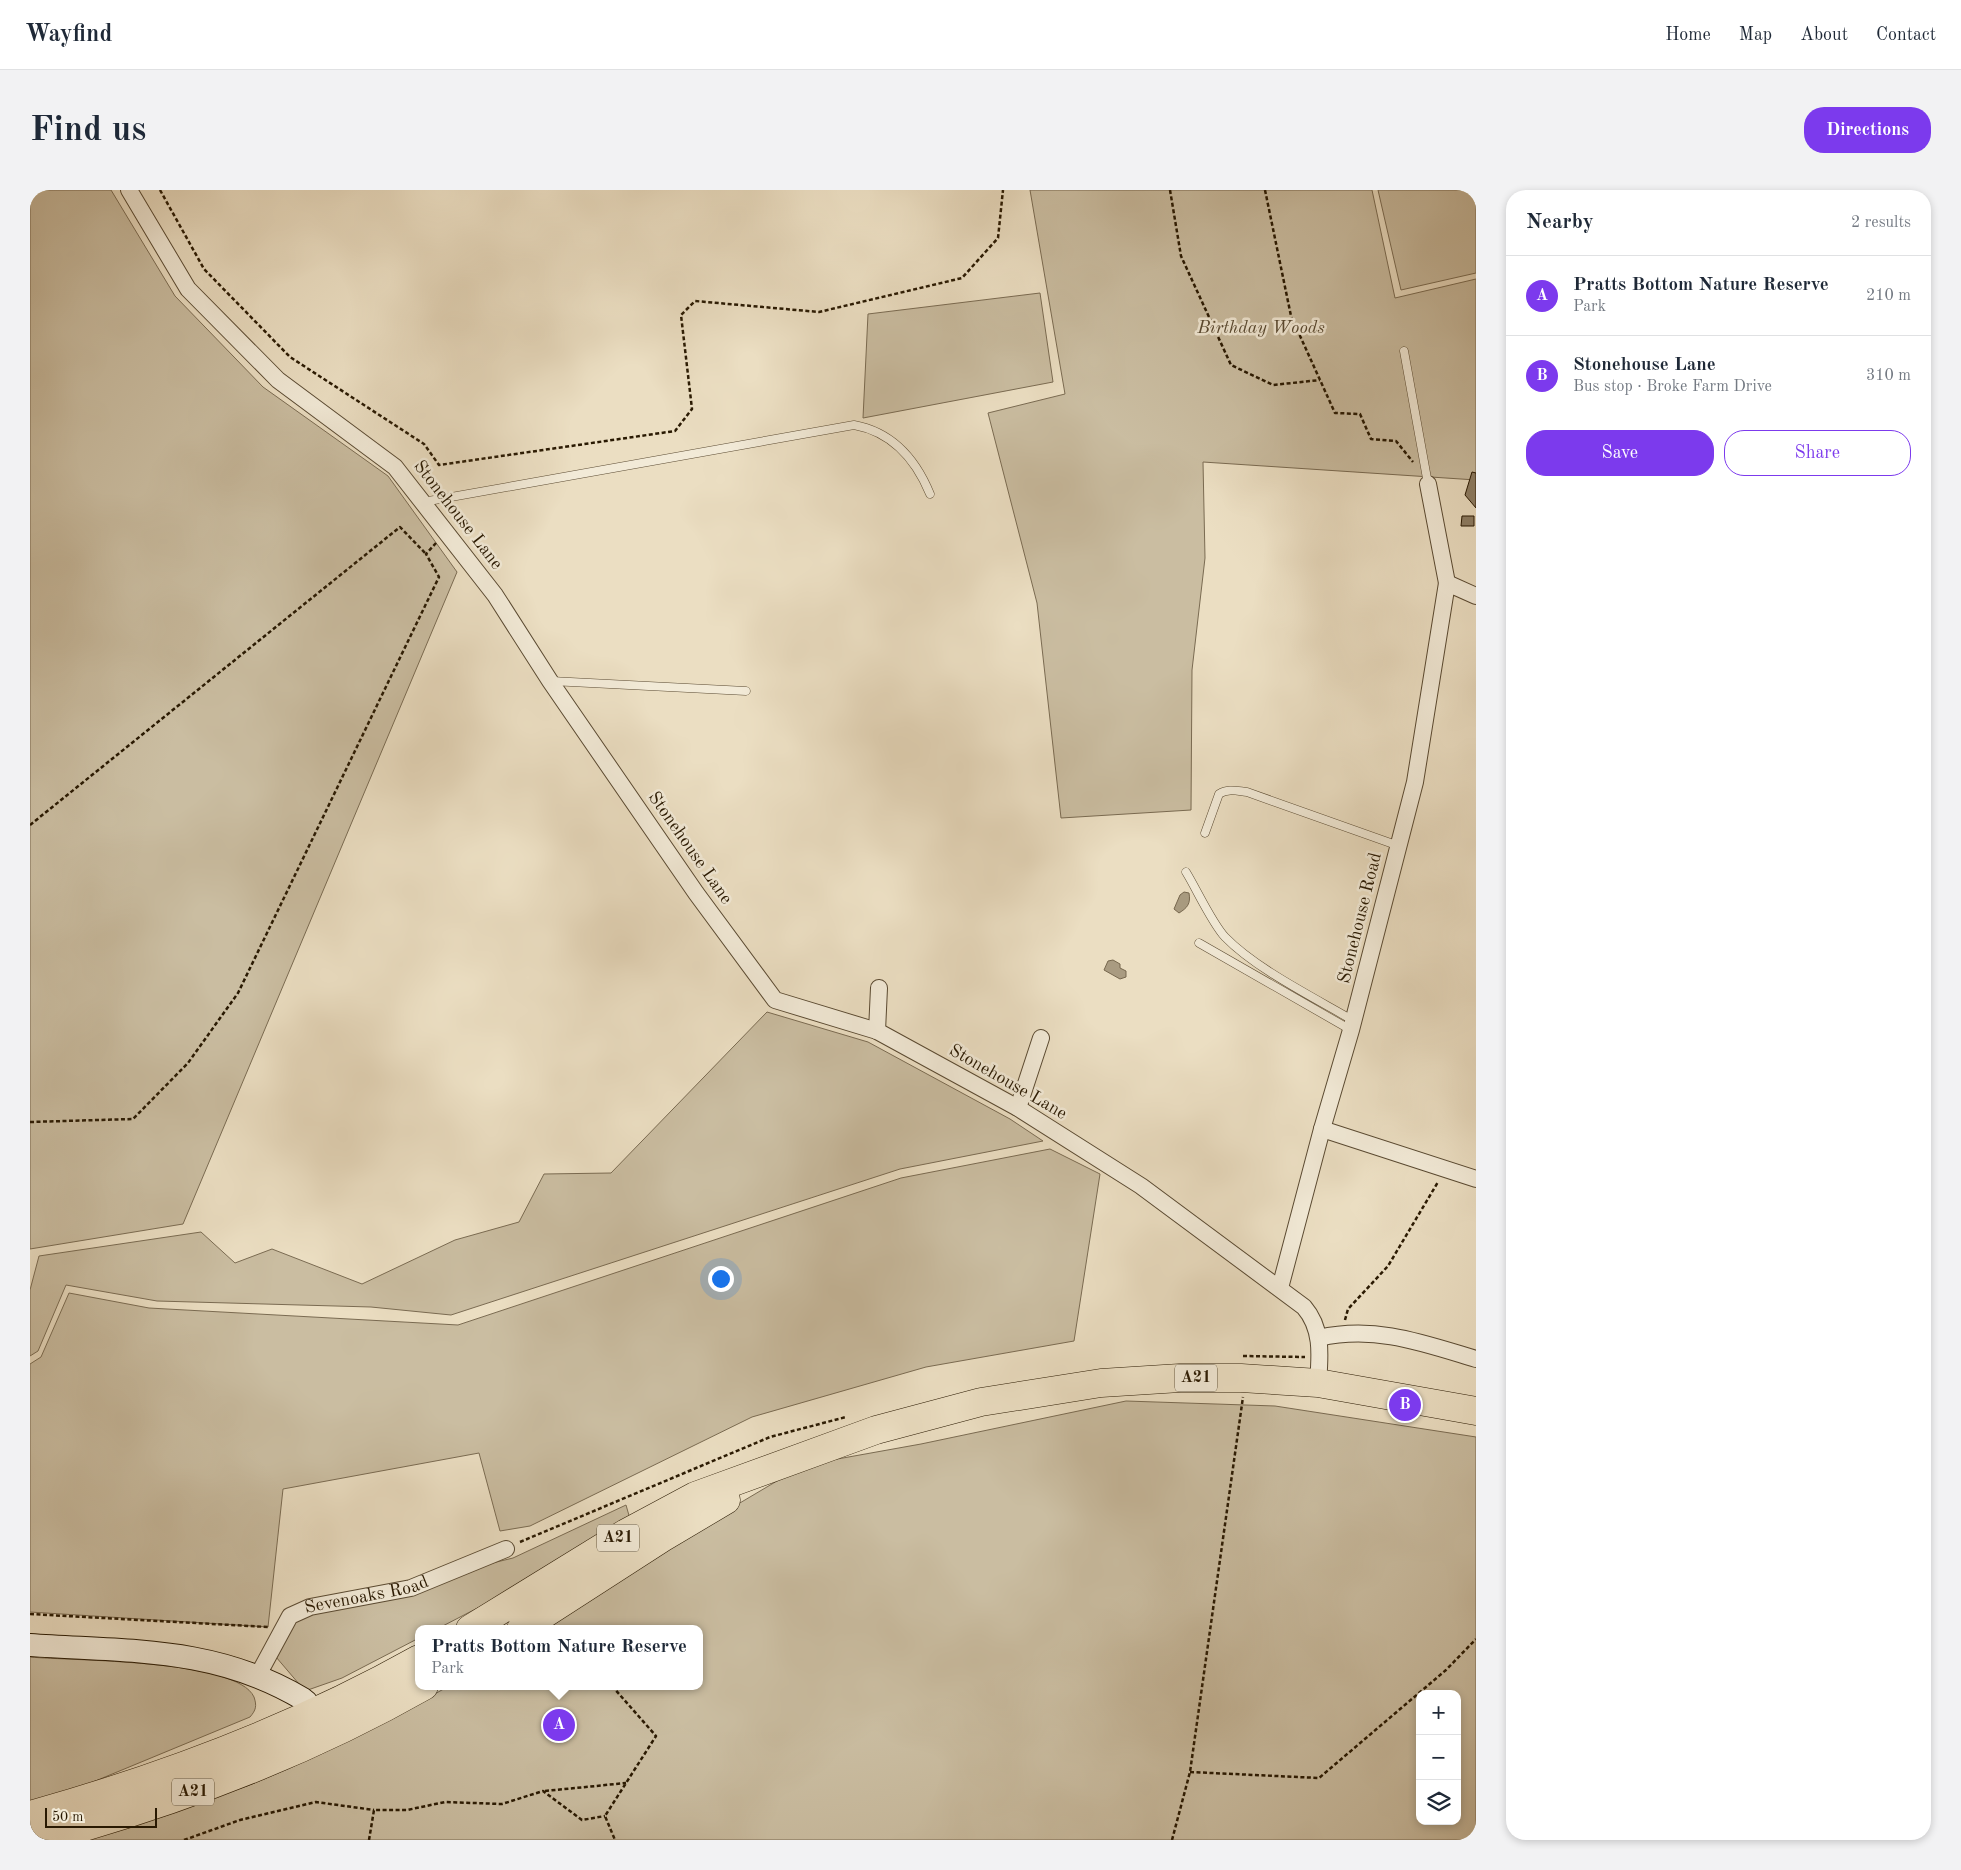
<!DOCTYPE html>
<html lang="en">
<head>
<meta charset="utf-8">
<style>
	:root { --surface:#fff; --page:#f2f2f3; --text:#1f2937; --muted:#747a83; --line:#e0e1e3; --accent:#7c3aed }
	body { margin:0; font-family:"Old Standard TT",serif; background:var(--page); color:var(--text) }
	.controls { position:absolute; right:15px; bottom:15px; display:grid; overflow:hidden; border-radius:10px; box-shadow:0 2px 8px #0003 }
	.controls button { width:45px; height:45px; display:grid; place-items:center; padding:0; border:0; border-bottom:1px solid var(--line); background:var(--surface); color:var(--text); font:25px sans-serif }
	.scale { position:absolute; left:15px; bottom:12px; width:112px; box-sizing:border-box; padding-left:5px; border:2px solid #291902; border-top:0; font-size:14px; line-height:18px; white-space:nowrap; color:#291902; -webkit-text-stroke:4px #f2ead7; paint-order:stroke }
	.you { position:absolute; left:690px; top:1088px; width:18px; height:18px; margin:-12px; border:4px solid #fff; border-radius:50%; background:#1a73e8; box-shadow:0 0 0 8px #1a73e833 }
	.badge { display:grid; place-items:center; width:32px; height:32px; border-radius:50%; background:var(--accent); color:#fff; font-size:16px; font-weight:700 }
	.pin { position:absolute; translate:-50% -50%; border:2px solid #fff; box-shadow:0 1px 5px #0006 }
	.popup { position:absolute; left:385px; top:1435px; width:288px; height:65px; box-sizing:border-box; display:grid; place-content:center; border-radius:10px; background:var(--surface); filter:drop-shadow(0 1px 4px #0005); font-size:16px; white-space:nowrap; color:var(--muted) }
	.popup b { font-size:19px; color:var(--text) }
	.popup::after { content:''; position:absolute; left:50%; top:100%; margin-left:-10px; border:10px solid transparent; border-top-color:var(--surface) }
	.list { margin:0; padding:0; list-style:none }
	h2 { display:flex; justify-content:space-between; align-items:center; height:65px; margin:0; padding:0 20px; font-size:21px }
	h2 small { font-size:16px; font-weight:400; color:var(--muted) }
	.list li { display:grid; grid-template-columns:32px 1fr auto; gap:15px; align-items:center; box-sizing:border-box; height:80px; padding:0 20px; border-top:1px solid var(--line) }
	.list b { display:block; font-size:19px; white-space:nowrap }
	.list p { margin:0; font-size:16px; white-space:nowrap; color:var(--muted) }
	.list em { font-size:16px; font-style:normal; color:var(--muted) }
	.actions { display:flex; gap:10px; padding:15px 20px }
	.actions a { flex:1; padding:11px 0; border:1px solid var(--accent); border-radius:20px; text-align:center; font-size:18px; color:var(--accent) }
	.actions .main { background:var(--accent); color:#fff }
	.icon { flex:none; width:28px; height:28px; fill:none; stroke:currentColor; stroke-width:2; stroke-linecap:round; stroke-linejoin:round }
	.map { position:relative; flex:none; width:1446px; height:1650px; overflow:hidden; border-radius:20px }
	header { display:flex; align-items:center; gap:30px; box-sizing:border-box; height:70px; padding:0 25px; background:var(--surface); border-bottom:1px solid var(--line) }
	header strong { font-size:24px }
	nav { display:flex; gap:28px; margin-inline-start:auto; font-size:18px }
	.intro { display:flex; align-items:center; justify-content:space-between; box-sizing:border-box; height:120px; padding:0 30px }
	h1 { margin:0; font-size:35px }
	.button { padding:12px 22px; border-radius:20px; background:var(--accent); color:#fff; font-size:18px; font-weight:700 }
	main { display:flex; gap:30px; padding:0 30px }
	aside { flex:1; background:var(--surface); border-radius:20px; box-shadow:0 2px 8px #0003 }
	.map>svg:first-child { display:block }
</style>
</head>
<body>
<header>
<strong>Wayfind</strong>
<nav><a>Home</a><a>Map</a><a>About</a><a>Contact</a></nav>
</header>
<div class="intro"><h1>Find us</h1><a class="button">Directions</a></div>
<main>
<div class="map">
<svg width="1446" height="1650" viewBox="0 0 1446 1650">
	<rect width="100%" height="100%" fill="#ebdec2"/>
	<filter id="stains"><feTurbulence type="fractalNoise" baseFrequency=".004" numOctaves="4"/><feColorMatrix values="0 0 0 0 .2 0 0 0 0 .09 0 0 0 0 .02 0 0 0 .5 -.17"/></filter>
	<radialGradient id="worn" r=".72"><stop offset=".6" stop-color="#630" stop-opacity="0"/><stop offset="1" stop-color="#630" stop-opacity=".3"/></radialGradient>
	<path fill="#cabda1" stroke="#7a6b52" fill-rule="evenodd" d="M0,0h81l64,106 88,91 125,89 69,96 -274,652 -153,25z
		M1000,0h342l23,108 81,-19v201l-273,-18 2,96 -13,112 -1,140 -130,8 -24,-215 -49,-190 77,-19z
		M1348,0h98v83l-75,17z
		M1010,103l13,89 -190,36 5,-104z
		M737,822l101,30 142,77 33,22 -143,28 -449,146 -80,-8 -214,-6 -91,-16 -28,66 -8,5v-66l9,-34 162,-24 34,31 37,-14 90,35 93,-44 64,-18 25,-48 67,-1z
		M1020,959l50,25 -26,167 -148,26 -174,50 -222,109 -30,5 -21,-78 -196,36 -15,138 -238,-15v-248l11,-7 28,-64 80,15 309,17 443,-147z
		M1096,1211l149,5 201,31v403h-1393l164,-54 41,-17 86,-41 75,-42h250v-57h-152l127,-87 130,-77 117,-21zM1390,1504h37v127h-37z
		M596,1315l4,14 -112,68 -81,42h-18v9l-77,40 -37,13 -29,-34 8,-43 229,-56z
		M0,1467c41,4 207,2 224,40 3,9 2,13 -4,20l-174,72 -46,15z"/>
	<path fill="#a99b81" stroke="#76674e" d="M1154,702l5,1c2,11 -2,15 -10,20l-5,-4 6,-14z
		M1083,770l7,4v4l6,3v6l-6,2 -16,-9 4,-9z"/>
	<path fill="#8e7f66" stroke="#291902" d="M1442,282l4,1v35l-11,-13z
		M1432,326h12v10h-13z"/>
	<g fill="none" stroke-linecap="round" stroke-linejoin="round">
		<g stroke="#5a4a32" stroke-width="9">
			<path id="lane" d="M1374,161l24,133
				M393,312l431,-77c38,7 62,35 76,69
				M521,491l195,10
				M1175,643l14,-39c9,-6 18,-3 28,-2l152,54
				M1156,682c11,18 26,51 39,65 31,32 90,61 129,84
				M1169,753l152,87"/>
		</g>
		<g stroke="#5a4a32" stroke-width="18">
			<g id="street">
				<path d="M99,0l59,99 90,91 117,87 100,128 55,86 146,212 79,107 102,31 141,77 123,78 163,121c19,22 16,49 14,76"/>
				<path d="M1398,294l19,99"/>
				<path d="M847,841l2,-43"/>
				<path d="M988,918l23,-70"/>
				<path d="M1292,939l154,50"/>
				<path d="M1250,1098l42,-159 29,-99 64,-248 32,-199 29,13"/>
				<path d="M1289,1148c56,-13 104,5 157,21"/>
				<path id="s1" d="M227,1487l33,-61 20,-9 101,-19 95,-39"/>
			</g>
		</g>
		<g stroke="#291902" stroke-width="24">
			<path id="secondary" d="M0,1455c99,7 184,1 273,54 11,7 9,21 19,27"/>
		</g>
		<g stroke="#291902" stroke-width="29">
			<path id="highway" d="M440,1439l156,-96 69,-37 181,-66 105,-28 120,-19 79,-5h61l77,5 158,28
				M491,1439l141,-91 64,-38
				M0,1625c136,-38 266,-87 389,-156
				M8,1650c134,-36 265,-85 386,-154"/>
		</g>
		<path stroke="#291902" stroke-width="2.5" stroke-dasharray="4 2.5" stroke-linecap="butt" d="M130,0l44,79 86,88 134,87 15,21 236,-34 17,-22 -11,-94 14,-14 124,11 143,-34 36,-40 5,-48
			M1140,0l11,66 50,109 42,20 47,-5
			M1235,0l26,126 44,97 25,1 11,25 25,2 17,21
			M0,635l370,-298 26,27
			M0,932l103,-3 55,-56 50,-70 201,-416 -13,-23 10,-11
			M1315,1130l3,-11 40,-43 50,-84
			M1213,1166l62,1
			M490,1352l250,-105 76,-20
			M0,1424l238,13
			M582,1496l44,50 -51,80 10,24
			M1160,1582l129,6 127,-108 30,-31
			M515,1601l81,-8
			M154,1650l56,-20 76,-18 58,8
			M339,1650l5,-30h33l38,-8 57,2 41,-13 39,29 23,-4
			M1142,1650l18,-68 53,-375"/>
		<use href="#lane" stroke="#f2ead7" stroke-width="8"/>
		<use href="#street" stroke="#f2ead7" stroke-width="16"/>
		<use href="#secondary" stroke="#f2ead7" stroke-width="22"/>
		<use href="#highway" stroke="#ebdec2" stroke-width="28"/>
	</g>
	<g text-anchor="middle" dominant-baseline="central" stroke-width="5" stroke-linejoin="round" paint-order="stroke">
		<g fill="#f2ead7" stroke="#655842" stroke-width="1">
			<rect x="1145" y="1174.5" width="42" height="27" rx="4"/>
			<rect x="567" y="1334.5" width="42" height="27" rx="4"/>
			<rect x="142" y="1588.5" width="42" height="27" rx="4"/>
		</g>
		<g font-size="16" font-weight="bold" fill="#291902">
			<text x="1166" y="1188">A21</text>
			<text x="588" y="1348">A21</text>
			<text x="163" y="1602">A21</text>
		</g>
		<g font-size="18" font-style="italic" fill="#594a32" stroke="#f2ead7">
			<text x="1231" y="138">Birthday Woods</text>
		</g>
		<g font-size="18" fill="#291902" stroke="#f2ead7">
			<text transform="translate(428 325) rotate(52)">Stonehouse Lane</text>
			<text transform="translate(660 658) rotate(55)">Stonehouse Lane</text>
			<text transform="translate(1330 728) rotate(-76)">Stonehouse Road</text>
			<text transform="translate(978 892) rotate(30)">Stonehouse Lane</text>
			<text stroke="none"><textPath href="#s1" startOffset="149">Sevenoaks Road</textPath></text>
		</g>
	</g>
	<rect width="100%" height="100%" filter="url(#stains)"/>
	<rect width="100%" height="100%" fill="url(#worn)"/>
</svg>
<div class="controls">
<button>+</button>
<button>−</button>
<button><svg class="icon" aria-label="layers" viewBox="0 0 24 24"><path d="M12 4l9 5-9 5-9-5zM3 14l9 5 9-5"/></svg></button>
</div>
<div class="scale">50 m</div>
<div class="you"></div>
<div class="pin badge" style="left:529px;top:1535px">A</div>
<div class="popup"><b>Pratts Bottom Nature Reserve</b>Park</div>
<div class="pin badge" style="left:1375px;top:1215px">B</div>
</div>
<aside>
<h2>Nearby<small>2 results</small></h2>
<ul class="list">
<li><span class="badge">A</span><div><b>Pratts Bottom Nature Reserve</b><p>Park</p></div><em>210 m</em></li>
<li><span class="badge">B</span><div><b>Stonehouse Lane</b><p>Bus stop · Broke Farm Drive</p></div><em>310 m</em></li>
</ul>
<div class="actions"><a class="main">Save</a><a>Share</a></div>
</aside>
</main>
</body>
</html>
